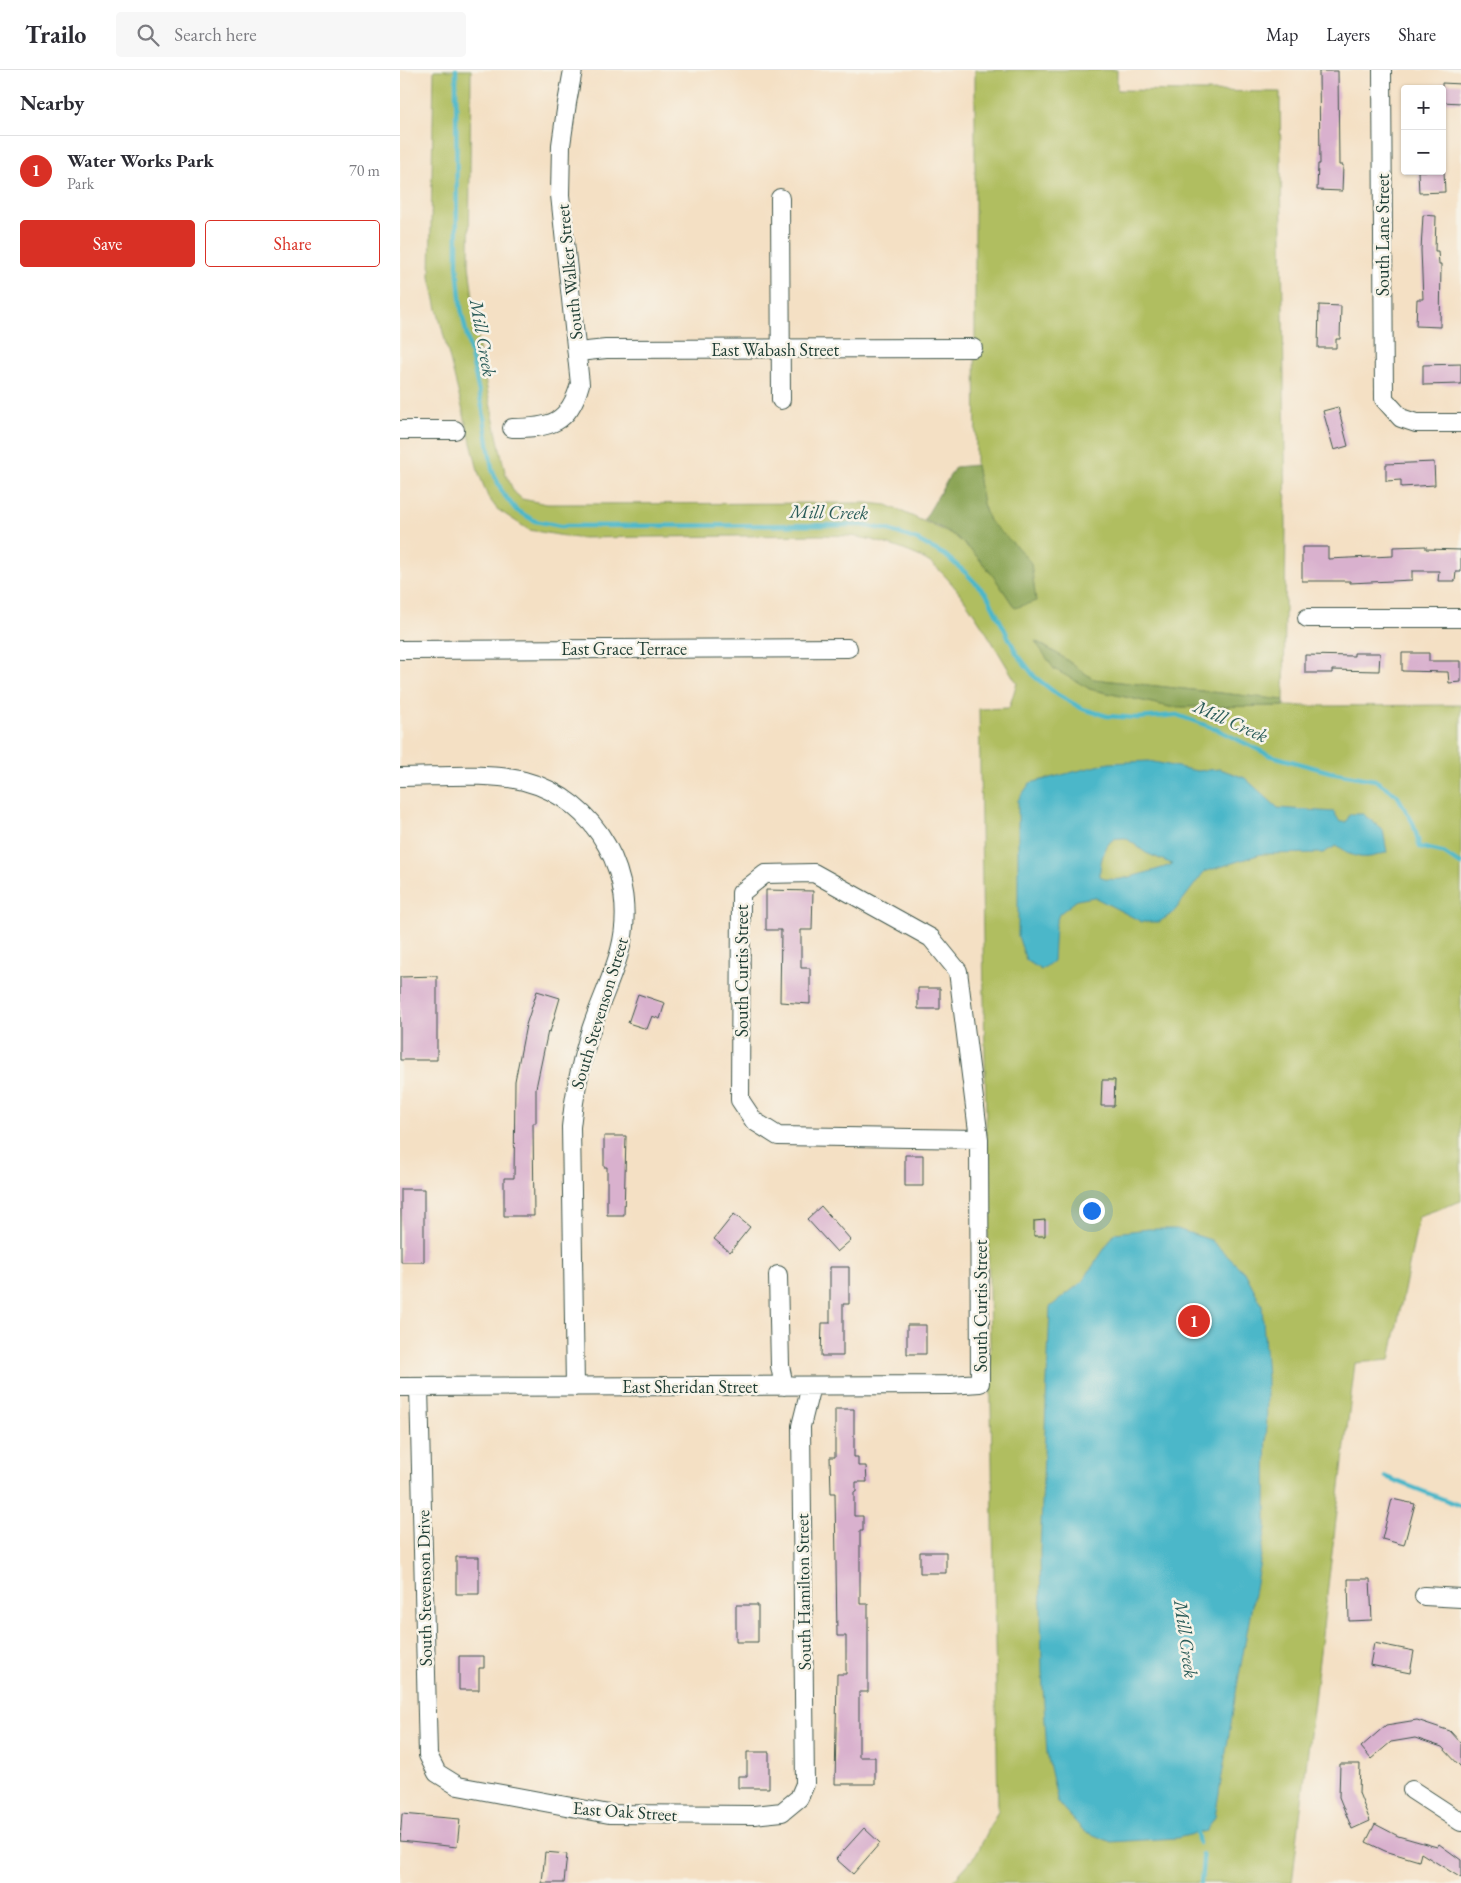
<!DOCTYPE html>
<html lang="en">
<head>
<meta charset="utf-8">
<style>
	:root { --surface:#fff; --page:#f7f7f7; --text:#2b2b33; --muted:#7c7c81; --line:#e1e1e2; --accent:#d93025 }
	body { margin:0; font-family:"EB Garamond",serif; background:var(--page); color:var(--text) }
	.controls { position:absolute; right:15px; top:15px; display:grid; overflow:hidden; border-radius:5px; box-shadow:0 1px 4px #0004 }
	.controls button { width:45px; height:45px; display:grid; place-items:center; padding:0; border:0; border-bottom:1px solid var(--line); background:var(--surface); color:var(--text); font:25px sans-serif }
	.you { position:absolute; left:691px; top:1140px; width:18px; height:18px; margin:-12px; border:4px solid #fff; border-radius:50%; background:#1a73e8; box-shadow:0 0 0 8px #1a73e833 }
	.badge { display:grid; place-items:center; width:32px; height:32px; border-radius:50%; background:var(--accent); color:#fff; font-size:16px; font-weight:700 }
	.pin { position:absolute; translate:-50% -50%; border:2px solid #fff; box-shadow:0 1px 5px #0006 }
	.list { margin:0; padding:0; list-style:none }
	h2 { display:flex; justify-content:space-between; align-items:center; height:65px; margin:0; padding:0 20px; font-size:21px }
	h2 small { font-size:16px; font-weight:400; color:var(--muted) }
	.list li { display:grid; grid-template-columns:32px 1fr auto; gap:15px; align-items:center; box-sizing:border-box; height:70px; padding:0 20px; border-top:1px solid var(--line) }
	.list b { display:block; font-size:19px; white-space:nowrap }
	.list p { margin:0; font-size:16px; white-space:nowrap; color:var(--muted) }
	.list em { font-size:16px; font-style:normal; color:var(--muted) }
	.actions { display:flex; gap:10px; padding:15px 20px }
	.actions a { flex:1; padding:11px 0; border:1px solid var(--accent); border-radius:5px; text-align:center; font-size:18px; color:var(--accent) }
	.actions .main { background:var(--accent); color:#fff }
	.icon { flex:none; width:28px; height:28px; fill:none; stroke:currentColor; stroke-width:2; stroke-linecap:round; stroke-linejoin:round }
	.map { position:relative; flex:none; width:1061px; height:1813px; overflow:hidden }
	header { display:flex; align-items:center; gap:30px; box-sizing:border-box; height:70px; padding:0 25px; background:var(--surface); border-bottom:1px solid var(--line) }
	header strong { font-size:24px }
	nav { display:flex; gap:28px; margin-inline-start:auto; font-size:18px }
	.search { width:350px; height:45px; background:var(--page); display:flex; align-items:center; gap:12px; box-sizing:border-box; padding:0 18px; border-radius:5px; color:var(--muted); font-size:19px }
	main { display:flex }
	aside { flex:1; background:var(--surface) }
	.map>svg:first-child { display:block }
</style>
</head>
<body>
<header>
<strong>Trailo</strong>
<div class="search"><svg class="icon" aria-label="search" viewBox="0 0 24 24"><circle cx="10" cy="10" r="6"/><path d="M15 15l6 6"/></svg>Search here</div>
<nav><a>Map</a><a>Layers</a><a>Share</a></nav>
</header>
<main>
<aside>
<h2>Nearby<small></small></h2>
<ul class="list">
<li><span class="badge">1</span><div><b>Water Works Park</b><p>Park</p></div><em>70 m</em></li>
</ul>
<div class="actions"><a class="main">Save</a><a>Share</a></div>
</aside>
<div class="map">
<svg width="1061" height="1813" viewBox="0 0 1061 1813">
	<rect width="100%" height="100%" fill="#f7f3e8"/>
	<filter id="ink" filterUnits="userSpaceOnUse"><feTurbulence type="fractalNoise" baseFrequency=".02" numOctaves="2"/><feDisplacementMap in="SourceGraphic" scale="10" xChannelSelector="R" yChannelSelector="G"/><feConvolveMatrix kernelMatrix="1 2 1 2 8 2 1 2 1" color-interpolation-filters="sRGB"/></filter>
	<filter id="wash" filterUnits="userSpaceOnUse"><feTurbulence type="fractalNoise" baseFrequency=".0096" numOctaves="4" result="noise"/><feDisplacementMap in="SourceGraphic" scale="20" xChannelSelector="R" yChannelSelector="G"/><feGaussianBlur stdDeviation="1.12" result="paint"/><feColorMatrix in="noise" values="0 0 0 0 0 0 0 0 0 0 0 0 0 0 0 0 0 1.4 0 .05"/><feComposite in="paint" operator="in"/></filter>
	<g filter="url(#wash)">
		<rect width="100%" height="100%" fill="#f4e0c4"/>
		<path fill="#b0be60" stroke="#687e4a" d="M34,0h37l-2,195 11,91 25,116 9,20 8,7 25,5 320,-1 20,2 67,30 19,17 22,26 20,30 -14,-75 -12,-12 -6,-17 -7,-39 -1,-125v-270h142v20l163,2 6,432 -2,176 -191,-21 -32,-23 -25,-15 53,48 81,18 291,-2v496l-42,15 -29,144 -35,3 -63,520h-341l25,-28 22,-44 -19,-1102 30,-1 8,-25c-21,-33 -60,-107 -93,-124 -16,-9 -48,-19 -66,-22 -12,-2 -25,-1 -38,-2l-244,3 -47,-8 -32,-21 -9,-12 -9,-23 -42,-165 -7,-32z"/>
		<path fill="#8ca556" stroke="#567145" d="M576,395l7,39 6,17 28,26 14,16 5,38 -21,7c-17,-26 -35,-53 -60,-72 -9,-7 -21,-11 -31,-16l31,-53z
			M635,571l26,15 32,23 191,21v6l-114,1 -80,-18 -36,-20z"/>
		<path fill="#4cb7c9" stroke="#367a7e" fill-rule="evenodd" d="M749,691l48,10 23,-2 25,9 33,30 56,4 6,10h6l4,-8h13l20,16 4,22c-12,5 -25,8 -37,2 -6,-3 -7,-6 -14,-8l-13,7 -62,1 -57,18 -31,41 -14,9h-17l-48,-25 -17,3 -18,14 -4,12 -2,35 -12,9 -15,-10 -8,-24v-136l12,-17 79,-20zM726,768l20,15 26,11c-3,3 -45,14 -51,15 -5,1 -11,0 -17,0l-4,-3c-1,-10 4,-32 14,-37 3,-1 9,-1 12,-1z
			M748,1159h29l34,11 35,34 16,31 5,73 -1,150 -29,159 -22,130 -9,14 -29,7 -66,4 -27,-11 -26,-28 -11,-49 -5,-82 -2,-121 10,-244 32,-25 33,-49z"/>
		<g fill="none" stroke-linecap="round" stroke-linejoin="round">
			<path stroke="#4cb7c9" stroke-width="4.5" d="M56,0l1,195 4,43 22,103 9,58 10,23 14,18 19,11 26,5 300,-1 28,5 28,10 28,15 22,19 20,21 30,59 18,23 23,18 25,14 24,7 31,2 39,-3 39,14 53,26 61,17 45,8 22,15 16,28 7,24 22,5 18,12h1
				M986,1407l75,29
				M796,1759l3,14
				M801,1813l2,-23 -1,-6"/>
		</g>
		<g id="blocks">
			<path fill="#d9b1ce" d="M919,1h19l1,94h4l-1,26 -25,-1 1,-26h2z
				M1042,13l19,1v19l-19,-1z
				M1018,101h26l1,21 -26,1z
				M1023,145l13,1 -1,35h3l1,13h2l-1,63 -24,-1 1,-27h6l-2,-49z
				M919,235l22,1 -1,33h-4v9h-18z
				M1061,294v20l-38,1v-20z
				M938,337l10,39 -14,4 -11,-39z
				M1034,392l1,23 -34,2v-7l-15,1v-17z
				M1026,476v3l35,1v22h-5l-1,9h-17l1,-10h-27v9l-62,3v-2h-48v-34h26v12l65,-3v-9z
				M954,583h26l-1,18 -47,-1v3h-27v-18l49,1z
				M1002,583h27v8h32v21l-12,1 -1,-11 -46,-1z
				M366,820l47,1 -1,39h-11v38h9v36l-30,-2 1,-72h-15z
				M37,906v84h-37v-83z
				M518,918h22v21h-22z
				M137,921l23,7 -10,34 -2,-1 -12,57v35h-3l1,93h-30v-38h10l1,-97 11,-56z
				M238,924l27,9 -5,16 -8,-3 -5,13 -19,-6z
				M702,1010h13l-1,26h-13z
				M204,1066h22l-2,79h-17v-48h-3z
				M505,1085h18v31h-18z
				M1,1119h23v73h-23z
				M421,1136l30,34 -14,12 -30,-33z
				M334,1144l16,13 -20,25 -16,-13z
				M645,1150v16h-11v-15z
				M430,1197h19v37h-6v52h-22l1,-33h8z
				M507,1255h19v29h-19z
				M435,1339h19v48h4v9h8l1,16h-11v10h-2v24h9v15h-3v73h8v88h-9v65h16v27h-40l2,-110h9v-38h-9l-2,-143h-4l-1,-36h5z
				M992,1429l23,5 -11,41 -22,-6z
				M520,1482h26v21h-26z
				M56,1487h23v37h-23z
				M948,1509h22l2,41 -23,1z
				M336,1535h22v37h-22z
				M974,1573l40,8 -4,22 -40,-8z
				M59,1586h25v12h-5v22h-20z
				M1017,1650l33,11 11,12v24l-19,-20 -27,-9 -24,4 -20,17 -10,-12 25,-22z
				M347,1682h22v36h-31v-12h9z
				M940,1694h20l-1,29 11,28 -18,8 -13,-32z
				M2,1744l58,5 -3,28 -57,-6z
				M975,1754l23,12 39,11 2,-3 22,16v18l-40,-25 -2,8 -34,-10 -19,-9z
				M464,1758l16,15 -27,31 -17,-15z
				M145,1782l22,2 -3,29h-22z"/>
		</g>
	</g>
	<g filter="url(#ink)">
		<use href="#blocks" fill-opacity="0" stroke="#3f554a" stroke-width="1"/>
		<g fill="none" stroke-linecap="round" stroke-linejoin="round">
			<g stroke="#3f554a" stroke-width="20">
				<path id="street" d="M982,0l2,329 17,19 15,5h45
					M380,128l1,202
					M178,282l28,-3 367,-1
					M112,358c38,0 57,-4 68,-44l-20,-189 1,-50 6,-42 6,-33
					M0,360h55
					M907,548h154
					M0,580l448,-2
					M0,707c37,0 89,-5 124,4 74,19 115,97 96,169 -8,30 -23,58 -32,89 -9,30 -14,57 -17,88l4,260
					M378,1205l2,91 4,20
					M0,1317l550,-2 30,-2 -1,-244 -201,-3 -24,-15 -14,-21 1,-207 24,-19 49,-1 117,65 27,33 21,168
					M19,1317l9,368 9,18 21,13 151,28 145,1 28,-3 17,-14 6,-14 -4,-358 10,-40
					M1024,1526l37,2
					M1012,1720l49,32"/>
			</g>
			<use href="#street" stroke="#fff" stroke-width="18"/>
		</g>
	</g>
	<g text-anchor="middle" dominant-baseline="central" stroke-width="5" stroke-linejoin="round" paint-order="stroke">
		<g font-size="18" fill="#1f3d34" stroke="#f7f3e8">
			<text transform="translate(982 165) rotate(-90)">South Lane Street</text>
			<text transform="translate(169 202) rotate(-96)">South Walker Street</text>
			<text x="375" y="279">East Wabash Street</text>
			<text x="224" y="578">East Grace Terrace</text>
			<text transform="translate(341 901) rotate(-90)">South Curtis Street</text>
			<text transform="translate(199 943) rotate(-73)">South Stevenson Street</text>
			<text transform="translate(580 1236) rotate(-90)">South Curtis Street</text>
			<text x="290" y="1316">East Sheridan Street</text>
			<text transform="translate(24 1518) rotate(-91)">South Stevenson Drive</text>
			<text transform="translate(403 1522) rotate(-91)">South Hamilton Street</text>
			<text transform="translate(225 1741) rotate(4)">East Oak Street</text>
		</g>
		<g font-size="19" font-style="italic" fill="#2a5c59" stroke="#f7f3e8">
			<text transform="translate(83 268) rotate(80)">Mill Creek</text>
			<text transform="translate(429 442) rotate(1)">Mill Creek</text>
			<text transform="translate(831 651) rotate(24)">Mill Creek</text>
			<text transform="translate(786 1569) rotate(82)">Mill Creek</text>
		</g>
	</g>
</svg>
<div class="controls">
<button>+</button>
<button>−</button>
</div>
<div class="you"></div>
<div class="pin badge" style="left:794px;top:1251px">1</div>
</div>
</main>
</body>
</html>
